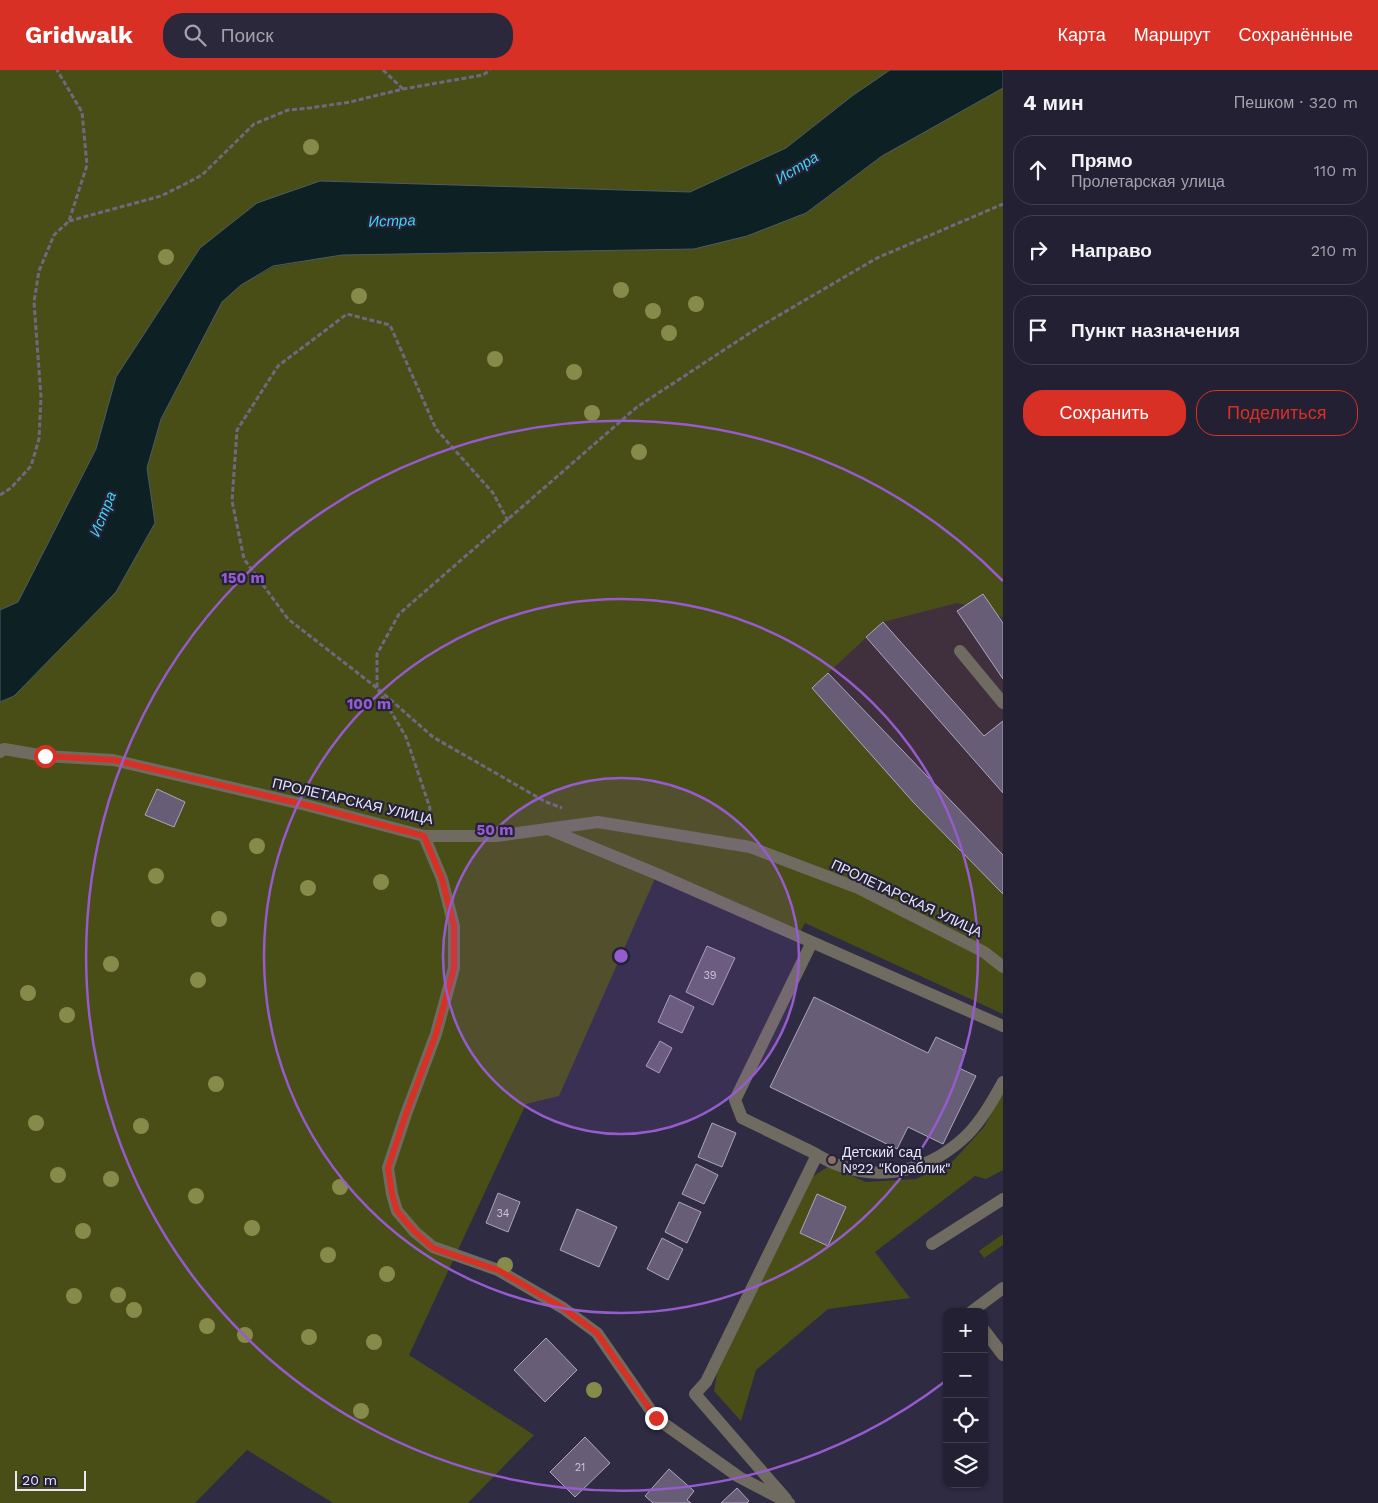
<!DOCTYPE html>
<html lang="ru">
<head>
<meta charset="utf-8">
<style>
	:root { --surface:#222032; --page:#2a283a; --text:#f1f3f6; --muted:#a2a3ac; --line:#3f3e4d; --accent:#d93025 }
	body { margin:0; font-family:"Work Sans",sans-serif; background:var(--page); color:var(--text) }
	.controls { position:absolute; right:15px; bottom:15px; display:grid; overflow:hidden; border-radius:10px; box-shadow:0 1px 4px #0004 }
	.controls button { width:45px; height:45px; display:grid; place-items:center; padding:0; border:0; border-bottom:1px solid var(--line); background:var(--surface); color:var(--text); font:25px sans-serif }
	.scale { position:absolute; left:15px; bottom:12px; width:71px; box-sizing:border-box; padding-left:5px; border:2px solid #e8e7f7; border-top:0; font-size:14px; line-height:18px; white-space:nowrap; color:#e8e7f7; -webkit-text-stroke:4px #242138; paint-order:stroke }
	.stop { position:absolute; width:15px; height:15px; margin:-11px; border:4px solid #d93025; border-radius:50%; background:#fff }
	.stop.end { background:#d93025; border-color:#fff; box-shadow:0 1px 5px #0008 }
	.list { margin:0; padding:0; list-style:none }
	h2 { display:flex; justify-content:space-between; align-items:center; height:65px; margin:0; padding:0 20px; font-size:21px }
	h2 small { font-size:16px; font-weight:400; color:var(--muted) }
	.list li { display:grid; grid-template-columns:32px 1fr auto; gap:15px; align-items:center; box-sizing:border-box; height:70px; margin:0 10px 10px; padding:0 10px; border:1px solid var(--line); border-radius:20px }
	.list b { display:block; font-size:19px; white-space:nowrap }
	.list p { margin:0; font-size:16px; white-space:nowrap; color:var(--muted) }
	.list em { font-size:16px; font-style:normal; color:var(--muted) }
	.actions { display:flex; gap:10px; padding:15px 20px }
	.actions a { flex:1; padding:11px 0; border:1px solid var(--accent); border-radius:20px; text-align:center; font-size:18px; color:var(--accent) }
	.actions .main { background:var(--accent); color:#fff }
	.icon { flex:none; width:28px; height:28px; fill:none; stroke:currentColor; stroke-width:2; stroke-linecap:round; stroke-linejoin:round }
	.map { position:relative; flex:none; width:1003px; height:1433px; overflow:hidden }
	header { display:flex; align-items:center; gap:30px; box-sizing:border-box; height:70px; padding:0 25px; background:var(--accent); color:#fff }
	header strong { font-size:24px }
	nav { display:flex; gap:28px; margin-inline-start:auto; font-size:18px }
	.search { width:350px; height:45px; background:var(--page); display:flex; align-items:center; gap:12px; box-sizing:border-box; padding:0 18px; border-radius:20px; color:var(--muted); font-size:19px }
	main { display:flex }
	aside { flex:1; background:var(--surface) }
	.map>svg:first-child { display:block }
</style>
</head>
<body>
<header>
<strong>Gridwalk</strong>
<div class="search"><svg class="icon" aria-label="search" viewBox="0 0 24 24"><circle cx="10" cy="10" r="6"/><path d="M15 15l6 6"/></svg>Поиск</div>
<nav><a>Карта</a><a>Маршрут</a><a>Сохранённые</a></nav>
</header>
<main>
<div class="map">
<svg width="1003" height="1433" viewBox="0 0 1003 1433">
	<rect width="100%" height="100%" fill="#2e2b42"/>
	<path fill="#40303d" d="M1003,496v328l-191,-206 71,-66z"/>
	<path fill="#494e17" d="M0,0h890l-38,26 -66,52 -96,44 -370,-11 -120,67 -84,129 -20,72 -78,153 -18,8z
		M1003,18v530l-15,-8 -31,-7 -74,19 -71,66 191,200v126l-198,-91 -7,13 -141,-62 -98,222 -33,8 -117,251 125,80 -66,68h-135l-86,-53 -52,53h-195v-801l14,-6 102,-104 39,-69 -8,-55 14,-49 61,-117 19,-17 32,-18 69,-12 352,-6 53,-13 59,-23 76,-57z
		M1003,1023v77l-17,9 -11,-3 -100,76 35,46 -82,11 -72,61 -15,51 -27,-30 3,-18 92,-194 20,-13 37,16 50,-3 37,-18 31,-34z
		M1003,1164v11l-19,13 -5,-7z"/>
	<path fill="#0d2024" stroke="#4f5c63" d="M890,0h113v18l-121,68 -76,57 -59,23 -53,13 -352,6 -69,11 -32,19 -19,17 -61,117 -14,49 8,55 -39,69 -102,104 -14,6v-92l18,-8 78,-153 20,-72 84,-129 57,-45 63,-22 370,11 96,-44 66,-52z"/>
	<path fill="#675d76" stroke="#afa4c0" d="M983,524l20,29v56l-46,-68z
		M883,552l101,114 19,-15v72l-137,-156z
		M828,603l175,182v39l-89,-91 -102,-115z
		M157,719l28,13 -11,25 -29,-12z
		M707,876l28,12 -22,47 -27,-13z
		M670,925l24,12 -12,26 -24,-11z
		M814,927l114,56 8,-16 30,14 -7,17 17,8 -33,68 -35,-17 -11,22 -127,-62z
		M660,971l12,7 -13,25 -13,-7z
		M712,1053l24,10 -14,34 -24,-10z
		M696,1094l22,11 -14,29 -22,-10z
		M498,1123l22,9 -12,30 -22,-9z
		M817,1124l29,13 -18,39 -28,-13z
		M679,1132l22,10 -14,31 -22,-11z
		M577,1139l40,18 -18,40 -39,-17z
		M662,1168l21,11 -15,31 -21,-11z
		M546,1268l31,32 -32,32 -31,-32z
		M585,1367l25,26 -35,34 -25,-25z
		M669,1399l25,22 -7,9 4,3h-38l-8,-7z
		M737,1418l12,13 -2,2h-26z"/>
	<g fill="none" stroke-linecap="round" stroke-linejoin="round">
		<path stroke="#6d6a7f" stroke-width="3" stroke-dasharray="5 2.5" stroke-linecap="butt" d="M383,0l20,19
			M69,151l92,-25 24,-12 17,-9 52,-51 34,-14 22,-2 40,-6 53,-13 80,-14 7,-5
			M0,425l11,-7 20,-22 8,-27 2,-42 -7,-95 5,-31 15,-36 15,-14 18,-56 -5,-53 -25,-42
			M508,451l-15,-28 -57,-64 -46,-104 -43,-11 -69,52 -41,64 -5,71 12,58 44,60 89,69 56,49 111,64 18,7
			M428,748l2,-10 -24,-71 -29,-49v-34l22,-40 238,-207 122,-80 118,-69 126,-54"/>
		<path stroke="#706b60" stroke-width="12" d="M960,581l43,52
			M548,759l109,45 346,152
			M424,766l18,43 12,47v42l-18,66 -30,80 -18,54 4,26 5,17 18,21 18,15 65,23 65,38 34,25 59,85 83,59 50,26
			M812,872l-77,158 7,18c23,11 45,22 68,33 10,5 20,12 31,15 46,16 92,2 126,-31 15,-15 26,-35 36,-53
			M932,1174l71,-45
			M971,1242l32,-24
			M984,1260l19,25
			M786,1429l-91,-105 11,-12 111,-227"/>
		<path stroke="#706b60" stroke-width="12" d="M0,682l4,-3 41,7 68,4 193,45 118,31h72l102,-14 152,25 108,41 126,64 19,15"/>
	</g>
	<g fill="#868b4a">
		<circle cx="311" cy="77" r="8"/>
		<circle cx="166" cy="187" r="8"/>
		<circle cx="621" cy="220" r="8"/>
		<circle cx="359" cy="226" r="8"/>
		<circle cx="696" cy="234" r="8"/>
		<circle cx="653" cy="241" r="8"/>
		<circle cx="669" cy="263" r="8"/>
		<circle cx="495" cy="289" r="8"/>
		<circle cx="574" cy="302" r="8"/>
		<circle cx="592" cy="343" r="8"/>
		<circle cx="639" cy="382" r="8"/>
		<circle cx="257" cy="776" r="8"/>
		<circle cx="156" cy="806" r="8"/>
		<circle cx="381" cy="812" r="8"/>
		<circle cx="308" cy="818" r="8"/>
		<circle cx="219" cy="849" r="8"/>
		<circle cx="111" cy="894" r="8"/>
		<circle cx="198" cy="910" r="8"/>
		<circle cx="28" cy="923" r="8"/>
		<circle cx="67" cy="945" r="8"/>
		<circle cx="216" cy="1014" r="8"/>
		<circle cx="36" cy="1053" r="8"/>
		<circle cx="141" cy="1056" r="8"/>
		<circle cx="58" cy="1105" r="8"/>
		<circle cx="111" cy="1109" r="8"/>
		<circle cx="340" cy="1117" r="8"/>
		<circle cx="196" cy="1126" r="8"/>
		<circle cx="252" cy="1158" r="8"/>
		<circle cx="83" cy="1161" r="8"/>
		<circle cx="328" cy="1185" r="8"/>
		<circle cx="505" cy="1195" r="8"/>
		<circle cx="387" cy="1204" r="8"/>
		<circle cx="118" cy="1225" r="8"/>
		<circle cx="74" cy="1226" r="8"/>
		<circle cx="134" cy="1240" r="8"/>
		<circle cx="207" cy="1256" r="8"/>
		<circle cx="245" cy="1265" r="8"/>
		<circle cx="309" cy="1267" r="8"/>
		<circle cx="374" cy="1272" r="8"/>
		<circle cx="594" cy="1320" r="8"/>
		<circle cx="361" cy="1341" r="8"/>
	</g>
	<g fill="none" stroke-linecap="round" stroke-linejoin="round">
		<path stroke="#d93025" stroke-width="6" d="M45,686l69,4 192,45 118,31 18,43 12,47v42l-18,66 -30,80 -18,54 4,26 5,17 18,21 18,16 65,22 65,38 34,25 59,85"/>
	</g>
	<circle cx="621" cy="886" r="178" fill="#965bcd" fill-opacity=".12"/>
	<g fill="none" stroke="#965bcd" stroke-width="2.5">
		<circle cx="621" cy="886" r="178"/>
		<circle cx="621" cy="886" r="357"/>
		<path d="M947 1310A535 535 0 1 1 1003 511"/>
	</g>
	<circle fill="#8d6e63" stroke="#242138" stroke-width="2" cx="832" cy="1090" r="5"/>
	<g text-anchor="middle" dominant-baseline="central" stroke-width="4.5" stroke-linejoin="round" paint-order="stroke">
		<g font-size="11" fill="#c8c4d7">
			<text x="710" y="905">39</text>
			<text x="503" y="1143">34</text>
			<text x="580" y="1397">21</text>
		</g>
		<g font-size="14" fill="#e8e7f7" stroke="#242138">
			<text transform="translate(353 731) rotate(13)">ПРОЛЕТАРСКАЯ УЛИЦА</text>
			<text transform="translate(907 828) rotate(25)">ПРОЛЕТАРСКАЯ УЛИЦА</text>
		</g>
		<g font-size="14" fill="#e8e7f7" stroke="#242138" text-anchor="start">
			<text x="842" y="1082">Детский сад<tspan x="842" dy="16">№22 "Кораблик"</tspan></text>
		</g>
		<g font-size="15" font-style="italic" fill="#41d6f1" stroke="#242138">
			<text transform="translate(797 98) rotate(-32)">Истра</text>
			<text transform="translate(392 151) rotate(-2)">Истра</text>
			<text transform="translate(103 444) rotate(-68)">Истра</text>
		</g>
	</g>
	<circle cx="621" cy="886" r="8" fill="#965bcd" stroke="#242138" stroke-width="2.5"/>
	<g font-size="15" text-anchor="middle" font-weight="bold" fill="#965bcd" stroke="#242138" stroke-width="4.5" stroke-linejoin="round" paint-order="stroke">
		<text x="243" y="513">150 m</text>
		<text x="369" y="639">100 m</text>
		<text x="495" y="765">50 m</text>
	</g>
</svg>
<div class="controls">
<button>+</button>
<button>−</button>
<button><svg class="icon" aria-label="locate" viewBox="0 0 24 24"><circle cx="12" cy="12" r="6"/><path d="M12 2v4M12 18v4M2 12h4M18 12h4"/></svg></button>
<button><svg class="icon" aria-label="layers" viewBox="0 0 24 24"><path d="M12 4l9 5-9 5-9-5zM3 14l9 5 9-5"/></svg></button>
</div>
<div class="scale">20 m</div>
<div class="stop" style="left:45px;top:686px"></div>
<div class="stop end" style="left:656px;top:1348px"></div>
</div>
<aside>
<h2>4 мин<small>Пешком · 320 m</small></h2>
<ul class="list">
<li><svg class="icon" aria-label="ahead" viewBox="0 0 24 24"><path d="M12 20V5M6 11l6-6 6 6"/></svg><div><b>Прямо</b><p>Пролетарская улица</p></div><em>110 m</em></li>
<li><svg class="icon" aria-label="right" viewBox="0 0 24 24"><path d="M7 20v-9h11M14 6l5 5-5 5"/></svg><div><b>Направо</b></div><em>210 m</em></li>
<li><svg class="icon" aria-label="arrive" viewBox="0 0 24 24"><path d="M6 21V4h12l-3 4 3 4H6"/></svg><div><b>Пункт назначения</b></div></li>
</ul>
<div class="actions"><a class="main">Сохранить</a><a>Поделиться</a></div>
</aside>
</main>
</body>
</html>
